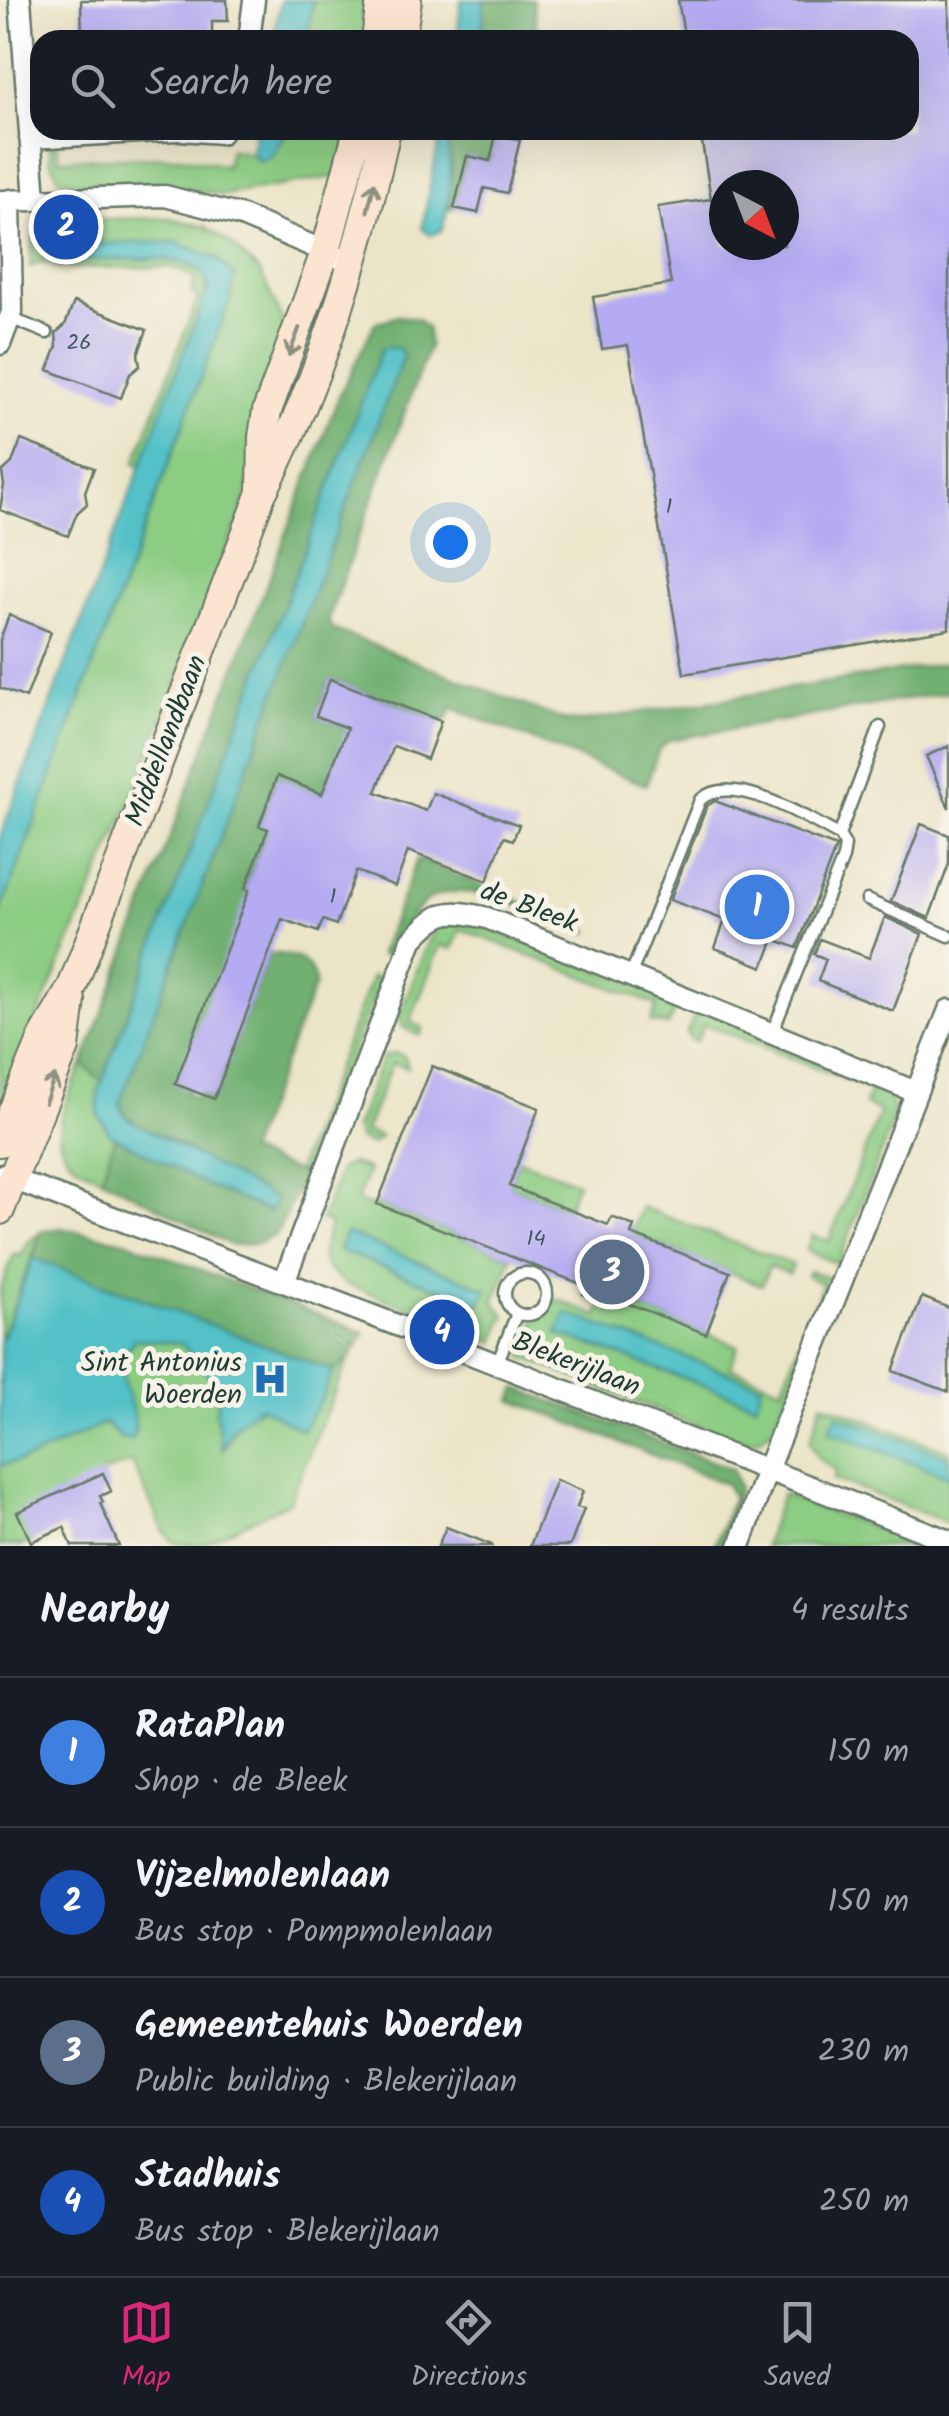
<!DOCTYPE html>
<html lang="en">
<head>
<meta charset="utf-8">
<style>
	:root { --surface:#171b24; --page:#242831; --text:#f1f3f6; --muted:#9ea1a6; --line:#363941; --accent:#db2777 }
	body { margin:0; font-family:Kalam,sans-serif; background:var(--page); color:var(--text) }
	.compass { position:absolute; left:709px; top:170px; width:90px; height:90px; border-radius:50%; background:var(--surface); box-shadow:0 10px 40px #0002; rotate:138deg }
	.you { position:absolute; left:450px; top:542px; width:35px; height:35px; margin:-25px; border:8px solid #fff; border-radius:50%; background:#1a73e8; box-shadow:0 0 0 15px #1a73e833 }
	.badge { display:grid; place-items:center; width:65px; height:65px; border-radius:50%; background:var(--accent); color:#fff; font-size:32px; font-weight:700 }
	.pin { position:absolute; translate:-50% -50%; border:5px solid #fff; box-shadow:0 2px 10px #0006 }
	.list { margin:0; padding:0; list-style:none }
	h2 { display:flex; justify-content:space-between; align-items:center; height:130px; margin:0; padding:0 40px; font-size:42px }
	h2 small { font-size:32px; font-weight:400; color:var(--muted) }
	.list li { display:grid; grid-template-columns:65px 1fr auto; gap:30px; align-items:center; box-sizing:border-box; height:150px; padding:0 40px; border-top:2px solid var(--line) }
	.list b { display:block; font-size:38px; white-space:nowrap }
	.list p { margin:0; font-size:32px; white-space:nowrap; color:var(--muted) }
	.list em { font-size:32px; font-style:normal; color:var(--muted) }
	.icon { flex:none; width:55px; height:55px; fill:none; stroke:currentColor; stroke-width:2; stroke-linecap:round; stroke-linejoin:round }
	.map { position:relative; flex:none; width:949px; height:1546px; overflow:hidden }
	.search { position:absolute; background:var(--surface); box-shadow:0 10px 40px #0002; left:30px; right:30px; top:30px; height:110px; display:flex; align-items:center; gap:25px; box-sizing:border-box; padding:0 35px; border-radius:30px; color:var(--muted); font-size:38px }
	.sheet { height:730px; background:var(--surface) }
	nav { display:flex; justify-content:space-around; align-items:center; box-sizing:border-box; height:140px; border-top:2px solid var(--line); background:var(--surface); font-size:28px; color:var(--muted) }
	nav a { display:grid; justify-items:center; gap:5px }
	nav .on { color:var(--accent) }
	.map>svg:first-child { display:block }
</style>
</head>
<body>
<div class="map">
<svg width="949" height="1546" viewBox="0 0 949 1546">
	<rect width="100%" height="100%" fill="#f7f3e8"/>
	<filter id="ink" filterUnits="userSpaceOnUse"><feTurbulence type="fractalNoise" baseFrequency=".01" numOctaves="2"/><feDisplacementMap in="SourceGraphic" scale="20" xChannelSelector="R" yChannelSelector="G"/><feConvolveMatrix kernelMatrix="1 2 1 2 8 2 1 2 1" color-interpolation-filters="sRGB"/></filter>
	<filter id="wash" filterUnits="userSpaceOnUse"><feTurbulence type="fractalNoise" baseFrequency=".0048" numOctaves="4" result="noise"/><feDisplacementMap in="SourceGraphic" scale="40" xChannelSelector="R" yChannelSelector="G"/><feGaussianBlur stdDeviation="2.25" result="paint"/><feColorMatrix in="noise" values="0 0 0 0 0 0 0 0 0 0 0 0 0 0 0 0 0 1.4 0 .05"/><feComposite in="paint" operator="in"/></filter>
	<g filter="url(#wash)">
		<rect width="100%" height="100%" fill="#ebe5c8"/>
		<path fill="#8ccc83" stroke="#56845c" stroke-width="2.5" fill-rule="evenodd" d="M313,0h60l-5,40h-61z
			M287,130h64l-12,46 -116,19 -68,-11 -76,3 -20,-9 -8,-16 -1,-18 7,-1 2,16 122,-2 45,9 4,-17 21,5 8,7 25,-23z
			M169,218l37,9 25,17 29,28 25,53 -24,88 -16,90 -110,288 -94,218 -38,99 -3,-1v-193l231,-617 4,-21 -19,-18 -148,3c31,0 152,-17 138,35l-64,170 -7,-3 63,-166 -7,-4 5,-16 -25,-10 -113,1 -12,-7 -16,6c1,-22 1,-37 23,-47z
			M464,920l214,81 -10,24 -17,-3 6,-17 -196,-76 -9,20 -12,-4 -30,77 13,6 -3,8 -17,-9 -4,-11 33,-83 11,-8z
			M372,976l9,3 -77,196 -7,-4z
			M697,1008l188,80c7,13 9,22 7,36l-54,140 -32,-14 6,-15 17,6 51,-129 -15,-7 6,-16 -167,-65 -8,18 -6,-3 -3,-6z
			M395,1053l10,4 3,11 -16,-5 -27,68 15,6 -9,7 -11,-4 -5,-11 28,-72z
			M83,1064l19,18c-7,19 -3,41 13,55l-13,41c-9,-5 -21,-10 -29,-16 -31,-26 -2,-69 10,-98z
			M519,1160l58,22 -10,27 -58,-23z
			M352,1163l16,7 -11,31 18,6 2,-3 135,53 -18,45 11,13 -10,27 -151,-59 -16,-13 -7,-15 9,-31 -9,-4 20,-52zM345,1234l142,55 -7,16 -141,-56z
			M641,1207l152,58 -4,9 -20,-8 -7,19 -131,-51z
			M41,1232l-41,111v-53l14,-36 7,2 8,-15z
			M809,1271l24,9 -59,147 -16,13 -20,2 -215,-85c-2,-22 17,-42 30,-59l45,18 9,-21 131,51 -8,21 52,21 41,-104 -16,-8zM557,1333l205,52 -7,19z
			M135,1339l46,4 39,46 -4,24 5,29 5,4c15,-46 55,-43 96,-48l11,-27 14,-9 -58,140 -88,43 -27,-2 -11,-13 -31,-68 -29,11 -72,69 -10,4h-21v-80l31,-8 74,-35 16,15 15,-8c-9,-34 -25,-61 -1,-91z
			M822,1403l127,48v72l-116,-44 3,-9 -18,-12 -8,-17z
			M782,1494l140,52h-158z"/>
		<path fill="#71b071" stroke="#487652" stroke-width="2.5" d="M484,0h49l5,40h-56z
			M470,130h45l-3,8 -16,-3 -6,26 -23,-5 -13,52 -6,2 4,-42 -5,-27z
			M398,316l19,3 10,9 2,18 -101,273 4,10 233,92 14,1 370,-59v29l-280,48 -10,9 -13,36 -194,-77 -5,12 -6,1 -111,-42 -14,37 37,14 -14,20 -31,80 -31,-53 -18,48 15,4 -12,15 -17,44 14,6 -83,190 12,5 -1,5 9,4 3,-5 15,6 55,-146c24,2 42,4 46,31l-67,168 56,23 -28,60 -20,9 -25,1 -129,-67 13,-41 93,49 61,26c-30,-23 -61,-52 -94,-70 -20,-10 -50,-17 -55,-40l283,-745 -4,-9h-17l-280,734 -19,-18 256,-668 36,-73z
			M417,859l173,71 -2,3c-40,-15 -128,-63 -165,-29 -16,15 -24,35 -34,54l-9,-4z
			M60,1228l65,13 240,92 -18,29 -14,9 -300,-113 8,-26z
			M517,1388l215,81 7,19 -17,58h-8l19,-48 -7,-14 -214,-84z"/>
		<path fill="#52c1c7" stroke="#387f7e" stroke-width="2.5" d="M281,0h32l-6,40h-34z
			M461,0h23l-2,40h-25z
			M255,130h32l-16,28 -12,3 -8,-7z
			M441,130h29l-23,11c6,31 4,58 -5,89l-10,5 -10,-7z
			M175,242l41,16 19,18 -4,21 -231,617v-77l209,-551c-4,-11 -9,-18 -21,-22 -25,-10 -90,-3 -120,-3l-7,-8 4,-9z
			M382,348h17l4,9 -283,745 2,9 8,9 146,79 -6,13 -62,-26 -98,-52 -12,-20v-22z
			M346,1233l141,56 -7,16 -141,-55z
			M33,1258l300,113 -11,27 -20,32 -43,-24 -27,23 -10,21 -6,-37 4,-24 -39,-46 -46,-4c-33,39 11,66 -3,101l-11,-2 -16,-15 -74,35 -31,8v-123z
			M566,1313l196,72 -6,19 -199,-71z
			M837,1415l112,42v20l-120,-46z"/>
		<g id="blocks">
			<path fill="#b5abf2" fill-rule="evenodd" d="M81,0h146l1,21h-16v19h-130z
				M678,0h271v629l-265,45 -56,-329 -26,4 -9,-52 78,-13 -13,-77 53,-8 -11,-69h209v-90h-224zM724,185h60v60h-60z
				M496,134l24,6 -13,53 -23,-5 -6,25 -24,-5 13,-52 23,5z
				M74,302l73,28 -9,24 2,12 -10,8 -9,24 -73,-28 9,-24 -1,-13 9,-8z
				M21,440l73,28 -9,24 2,12 -10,9 -9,23 -68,-26 4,-25 -2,-13 10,-9z
				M9,615l42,17 -25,66 -26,-10v-48z
				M330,679l111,42 -14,38 -33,-13 -18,46 50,19 7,-18 86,32 -6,15 -9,-3 -17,44 -79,-30 -13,35 -39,-15 -20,54 -13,-5 -5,12 -36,-13 -68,180 -39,-15 74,-194 -4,-1 23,-60 -9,-3 18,-50 45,18 25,-66 -31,-12z
				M949,746v62l-23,-52z
				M715,801l121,46 -39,101 -23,-9 -11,28 -48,-19 10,-28 -55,-20 37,-94z
				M921,824l28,11v29l-20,54 -38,-17z
				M885,917l37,17 -29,77 -75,-30 8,-22 -12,-5 6,-15 49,19z
				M432,1066l107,42 -30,78 99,39 4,-8 22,9 -3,8 99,38 -24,62 -99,-39 -3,7 -10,-4 -11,-4 3,-8 -209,-82z
				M922,1297l27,11v84l-56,-21z
				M103,1473l8,18 -11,5 3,6 -3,1 19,43h-47l-8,-19 -33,15 -14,-30z
				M556,1480l27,11 -6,16 7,2 -14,37h-40z
				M446,1527l46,18v1h-54z"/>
		</g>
	</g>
	<g filter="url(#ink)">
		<use href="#blocks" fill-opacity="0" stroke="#667868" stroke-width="2.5"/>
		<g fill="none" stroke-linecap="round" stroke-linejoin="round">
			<g stroke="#667868" stroke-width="15">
				<path id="service" d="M10,318l37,15
					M839,835l41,-108
					M867,900l82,36
					M631,974l69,-174c32,-30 108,19 139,35l6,10 -2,13 -71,175
					M505 1294a21 21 0 1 1 42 0a21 21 0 1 1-42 0Z
					M497,1364l20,-51"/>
			</g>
			<g stroke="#667868" stroke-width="25">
				<path id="minor" d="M20,0l15,199
					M249,40l5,-40
					M181,130l40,3 2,-3
					M30,138l147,-8
					M0,201l165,-5 77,20 112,48
					M0,344l12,-32 -2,-112
					M2,1175l374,142 573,224
					M284,1282l128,-342c29,-31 35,-31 75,-22l429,174
					M740,1546l27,-76 182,-460"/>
			</g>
			<g stroke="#667868" stroke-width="32">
				<path id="secondary" d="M376,40l5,-40
					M401,40l6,-40
					M262,489l1,-52 4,-26 59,-161 32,-120
					M0,1142l43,-104 29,-51 189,-492c59,-114 98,-240 125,-365
					M0,1210l65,-163 6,-47"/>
			</g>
			<use href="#service" stroke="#fff" stroke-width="10"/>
			<use href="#minor" stroke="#fff" stroke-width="20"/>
			<use href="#secondary" stroke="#fce5d0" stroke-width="28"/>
		</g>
		<defs><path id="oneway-shaft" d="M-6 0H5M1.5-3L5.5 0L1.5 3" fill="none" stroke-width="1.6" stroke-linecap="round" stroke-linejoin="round" transform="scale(2.5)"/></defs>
		<g stroke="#8e9182">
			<use href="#oneway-shaft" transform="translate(371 197) rotate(-76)"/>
			<use href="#oneway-shaft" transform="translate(294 342) rotate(111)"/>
			<use href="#oneway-shaft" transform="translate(50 1089) rotate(-70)"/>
		</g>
	</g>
	<defs>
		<g id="hospital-bare" transform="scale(2.7)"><path d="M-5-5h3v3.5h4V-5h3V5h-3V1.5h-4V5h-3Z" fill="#1f6fb2" stroke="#f7f3e8" stroke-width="2.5" paint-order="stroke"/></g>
	</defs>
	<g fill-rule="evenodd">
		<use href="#hospital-bare" x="270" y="1379"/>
	</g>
	<g text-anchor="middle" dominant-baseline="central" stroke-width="10" stroke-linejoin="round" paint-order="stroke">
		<g font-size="22" fill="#445864">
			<text x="79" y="343">26</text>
			<text x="669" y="507">1</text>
			<text x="333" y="897">1</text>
			<text x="536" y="1239">14</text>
		</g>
		<g font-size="28" fill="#1f3d34" stroke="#f7f3e8">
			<text transform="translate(167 741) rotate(-69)">Middellandbaan</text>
			<text transform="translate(529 908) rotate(20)">de Bleek</text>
			<text transform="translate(576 1365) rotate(21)">Blekerijlaan</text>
		</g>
		<g font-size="28" fill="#1f3d34" stroke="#f7f3e8" text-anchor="end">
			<text x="242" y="1363">Sint Antonius<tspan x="242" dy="32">Woerden</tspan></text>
		</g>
	</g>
</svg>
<svg class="compass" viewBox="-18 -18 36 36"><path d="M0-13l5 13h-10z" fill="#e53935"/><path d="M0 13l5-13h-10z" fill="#9ea1a6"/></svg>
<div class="you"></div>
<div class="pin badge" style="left:757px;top:907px;background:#3f7fe0">1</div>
<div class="pin badge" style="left:66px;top:227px;background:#1a4fb4">2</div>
<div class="pin badge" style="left:612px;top:1272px;background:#5c6f8a">3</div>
<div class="pin badge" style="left:442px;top:1332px;background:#1a4fb4">4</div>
<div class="search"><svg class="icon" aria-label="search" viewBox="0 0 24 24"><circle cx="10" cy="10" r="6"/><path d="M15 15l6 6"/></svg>Search here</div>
</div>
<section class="sheet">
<h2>Nearby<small>4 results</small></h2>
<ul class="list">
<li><span class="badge" style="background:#3f7fe0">1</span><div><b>RataPlan</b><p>Shop · de Bleek</p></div><em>150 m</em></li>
<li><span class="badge" style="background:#1a4fb4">2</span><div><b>Vijzelmolenlaan</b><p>Bus stop · Pompmolenlaan</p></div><em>150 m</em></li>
<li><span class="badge" style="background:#5c6f8a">3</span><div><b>Gemeentehuis Woerden</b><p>Public building · Blekerijlaan</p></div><em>230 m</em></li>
<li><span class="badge" style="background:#1a4fb4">4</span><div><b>Stadhuis</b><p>Bus stop · Blekerijlaan</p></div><em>250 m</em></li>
</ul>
</section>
<nav>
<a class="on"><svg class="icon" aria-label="map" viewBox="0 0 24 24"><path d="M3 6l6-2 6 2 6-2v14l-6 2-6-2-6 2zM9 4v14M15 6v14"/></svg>Map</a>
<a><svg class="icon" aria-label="directions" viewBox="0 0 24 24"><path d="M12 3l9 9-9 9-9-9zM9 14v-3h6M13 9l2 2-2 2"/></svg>Directions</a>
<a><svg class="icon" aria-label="saved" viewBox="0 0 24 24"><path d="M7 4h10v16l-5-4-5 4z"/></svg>Saved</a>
</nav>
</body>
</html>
